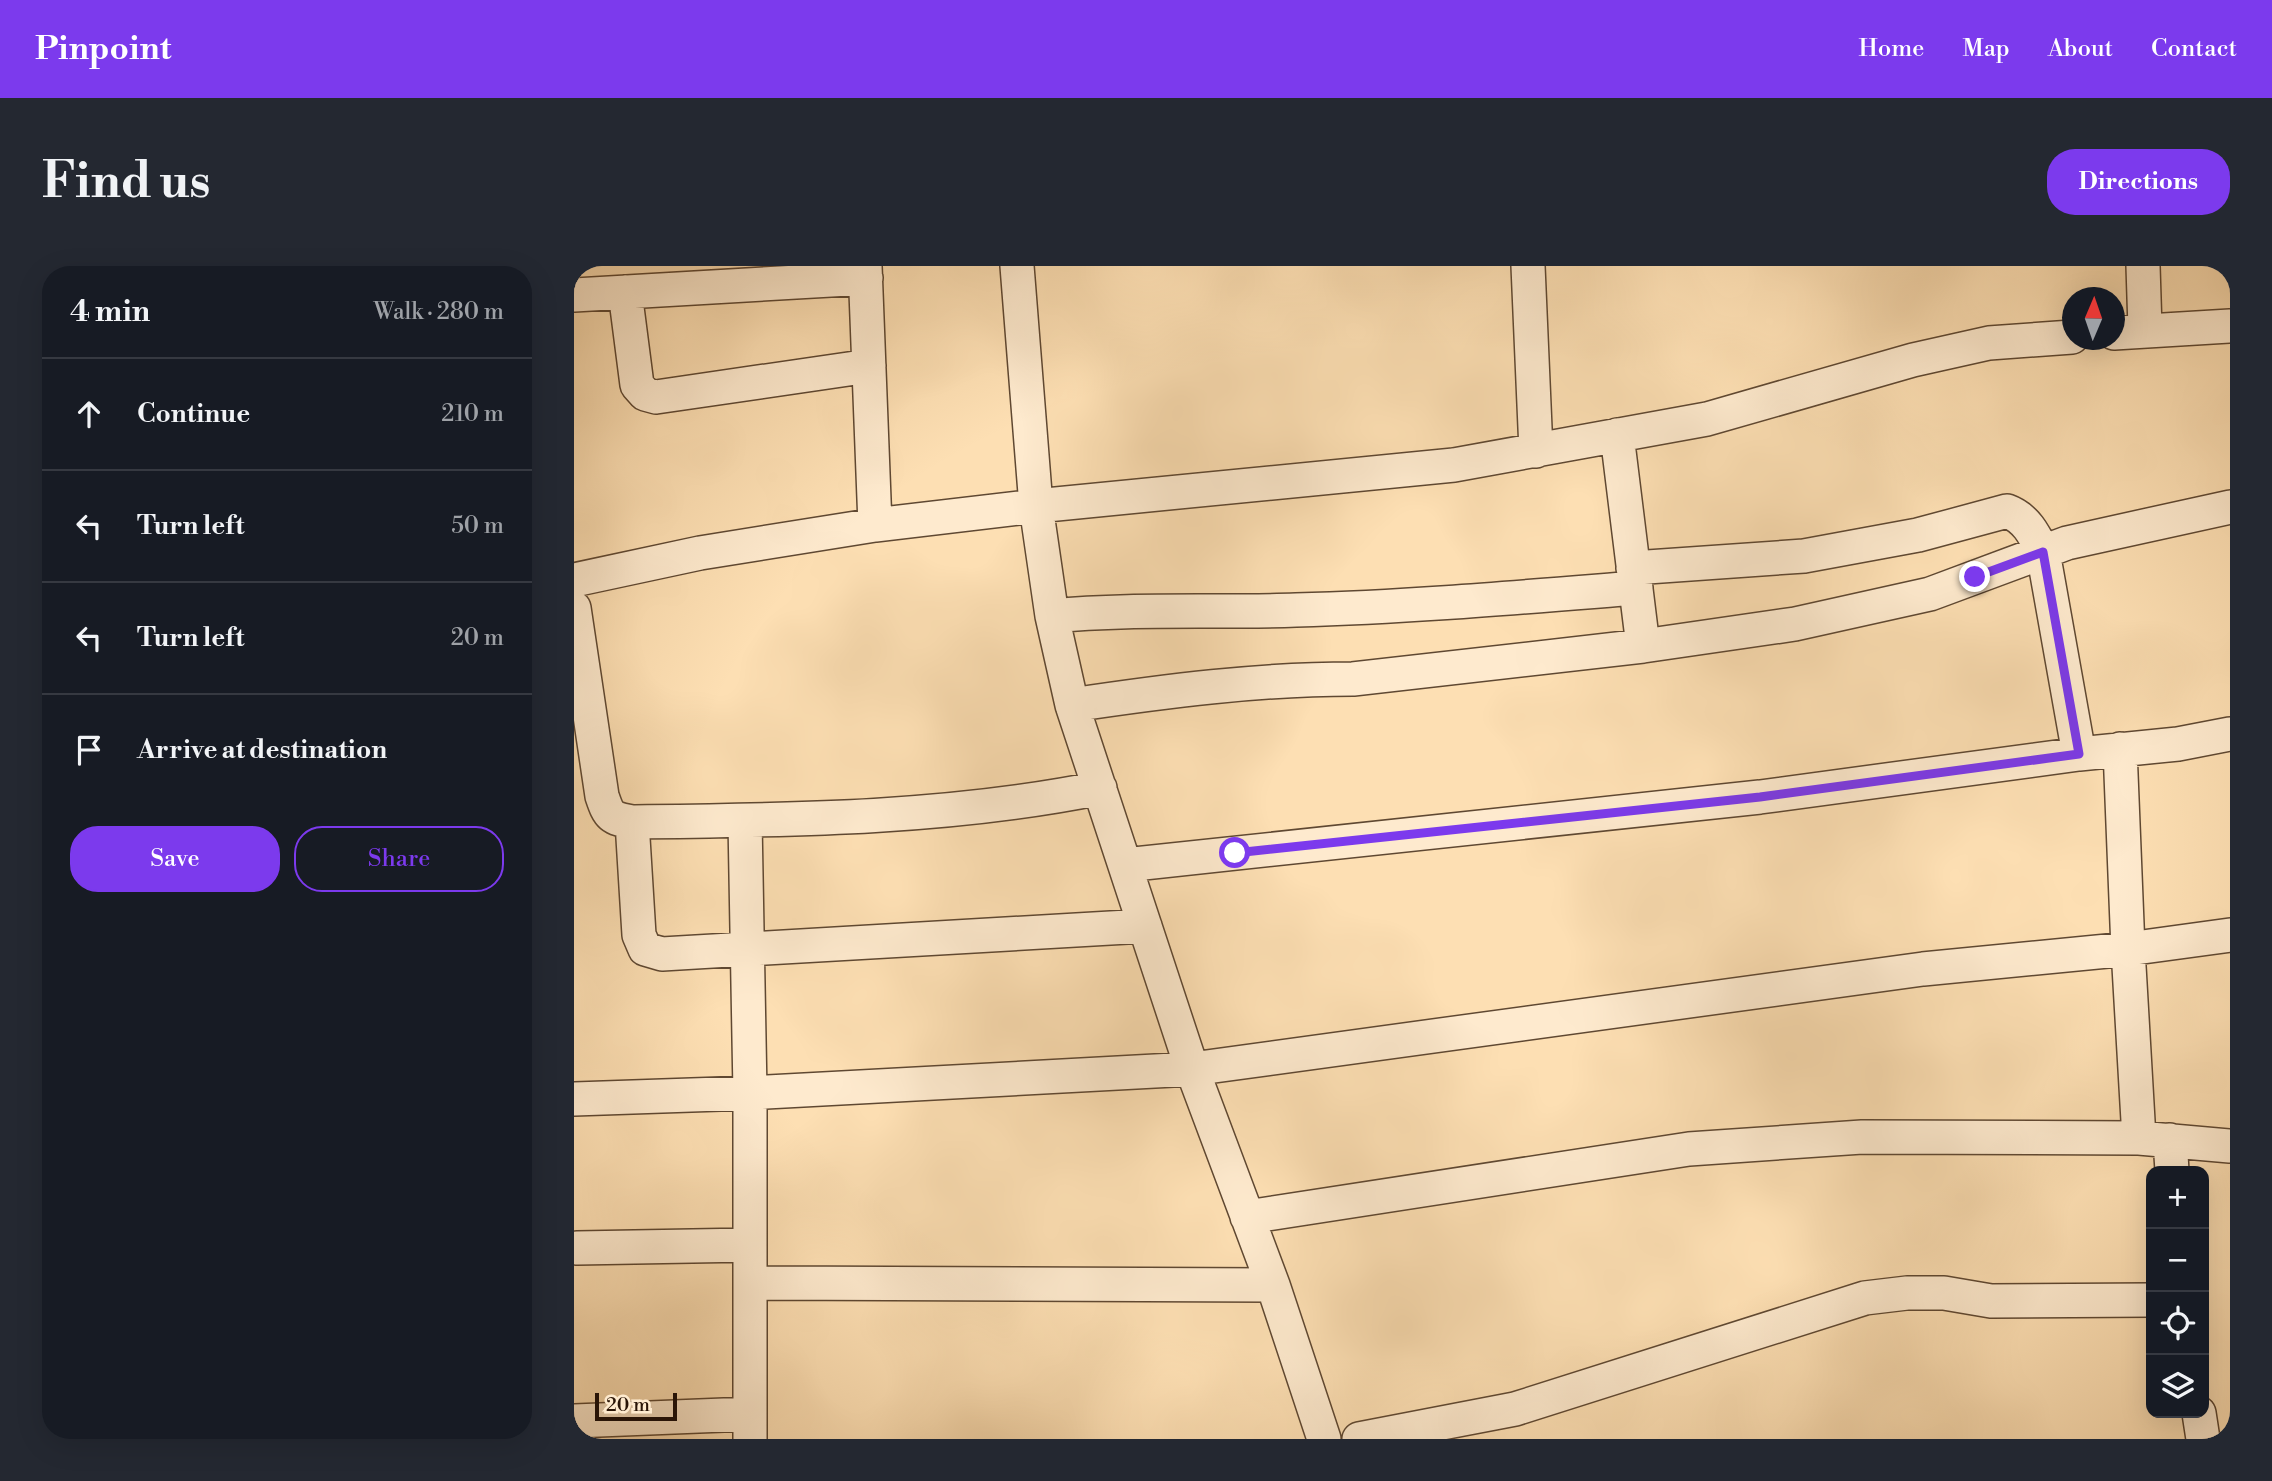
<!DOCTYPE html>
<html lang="en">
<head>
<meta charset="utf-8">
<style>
	:root { --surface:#171b24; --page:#242831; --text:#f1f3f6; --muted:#9ea1a6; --line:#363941; --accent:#7c3aed }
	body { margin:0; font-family:"Libre Bodoni",serif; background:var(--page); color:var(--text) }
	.controls { position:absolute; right:21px; bottom:21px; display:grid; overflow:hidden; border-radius:14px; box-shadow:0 7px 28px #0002 }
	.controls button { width:63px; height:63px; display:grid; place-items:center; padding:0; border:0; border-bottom:2px solid var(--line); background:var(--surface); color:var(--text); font:35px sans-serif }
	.compass { position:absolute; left:1488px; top:21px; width:63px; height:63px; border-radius:50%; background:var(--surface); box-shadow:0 7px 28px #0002; rotate:2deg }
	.scale { position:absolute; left:21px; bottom:18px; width:82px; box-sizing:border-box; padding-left:7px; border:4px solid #2a1507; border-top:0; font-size:19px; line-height:24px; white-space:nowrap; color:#2a1507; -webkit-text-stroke:5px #feeace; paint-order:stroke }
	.stop { position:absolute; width:21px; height:21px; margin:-16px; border:5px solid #7c3aed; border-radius:50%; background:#fff }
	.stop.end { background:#7c3aed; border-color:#fff; box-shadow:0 2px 7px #0008 }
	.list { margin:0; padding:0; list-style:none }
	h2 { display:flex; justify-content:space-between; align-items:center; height:91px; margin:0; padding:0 28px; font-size:30px }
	h2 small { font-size:23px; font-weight:400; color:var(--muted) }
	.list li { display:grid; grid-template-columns:46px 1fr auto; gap:21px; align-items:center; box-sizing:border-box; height:112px; padding:0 28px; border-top:2px solid var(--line) }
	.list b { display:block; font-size:26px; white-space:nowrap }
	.list em { font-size:23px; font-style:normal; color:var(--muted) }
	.actions { display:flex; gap:14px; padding:21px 28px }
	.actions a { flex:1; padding:16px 0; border:2px solid var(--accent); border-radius:28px; text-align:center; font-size:24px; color:var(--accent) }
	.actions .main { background:var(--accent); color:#fff }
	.icon { flex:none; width:38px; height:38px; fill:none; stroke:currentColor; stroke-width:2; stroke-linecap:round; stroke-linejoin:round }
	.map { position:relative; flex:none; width:1656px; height:1173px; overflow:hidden; border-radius:28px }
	header { display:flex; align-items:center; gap:42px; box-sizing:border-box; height:98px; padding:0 35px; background:var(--accent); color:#fff }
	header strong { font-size:33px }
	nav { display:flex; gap:38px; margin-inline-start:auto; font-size:24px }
	.intro { display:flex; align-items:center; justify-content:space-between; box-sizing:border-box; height:168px; padding:0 42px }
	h1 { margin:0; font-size:49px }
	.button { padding:18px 32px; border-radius:28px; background:var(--accent); color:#fff; font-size:24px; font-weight:700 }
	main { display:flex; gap:42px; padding:0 42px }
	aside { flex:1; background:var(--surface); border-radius:28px; box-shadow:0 7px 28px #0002 }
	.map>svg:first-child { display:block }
</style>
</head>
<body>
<header>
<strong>Pinpoint</strong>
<nav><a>Home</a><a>Map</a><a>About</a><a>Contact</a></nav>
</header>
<div class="intro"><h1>Find us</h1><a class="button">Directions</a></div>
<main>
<aside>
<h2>4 min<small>Walk · 280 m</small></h2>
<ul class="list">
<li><svg class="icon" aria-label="ahead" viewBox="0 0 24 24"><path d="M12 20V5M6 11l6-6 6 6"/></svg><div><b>Continue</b></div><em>210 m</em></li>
<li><svg class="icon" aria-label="left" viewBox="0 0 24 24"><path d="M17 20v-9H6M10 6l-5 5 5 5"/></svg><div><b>Turn left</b></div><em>50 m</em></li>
<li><svg class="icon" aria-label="left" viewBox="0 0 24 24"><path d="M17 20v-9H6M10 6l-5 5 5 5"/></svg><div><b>Turn left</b></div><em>20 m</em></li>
<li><svg class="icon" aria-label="arrive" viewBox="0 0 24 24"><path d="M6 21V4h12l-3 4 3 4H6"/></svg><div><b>Arrive at destination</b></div></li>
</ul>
<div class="actions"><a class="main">Save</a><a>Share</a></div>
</aside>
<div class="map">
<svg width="1656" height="1173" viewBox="0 0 1656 1173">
	<rect width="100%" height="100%" fill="#fddfb3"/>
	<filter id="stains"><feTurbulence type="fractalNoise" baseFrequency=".00286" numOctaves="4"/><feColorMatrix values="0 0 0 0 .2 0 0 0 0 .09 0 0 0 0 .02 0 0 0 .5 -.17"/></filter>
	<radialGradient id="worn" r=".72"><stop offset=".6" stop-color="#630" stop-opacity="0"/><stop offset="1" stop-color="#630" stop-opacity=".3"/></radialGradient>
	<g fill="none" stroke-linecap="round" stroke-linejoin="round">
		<g stroke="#5f4832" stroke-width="36">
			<path id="minor" d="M291,0l10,259
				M443,0l19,240 16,110 20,89 120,364 81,216 51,154
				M954,0l8,185
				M1569,0l2,63
				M51,26l12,93 8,9 11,3 213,-31
				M0,29l292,-17
				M1540,67l116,-7
				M1043,169l26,211
				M1059,302l171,-12 114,-21 89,-24c19,7 27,23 36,41l36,202
				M0,314l126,-27 175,-28 161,-19 418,-41 253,-46 206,-59 76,-17 83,-6
				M0,342l28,188c7,21 9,22 30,26 157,-2 314,-3 468,-34
				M478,350c81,-8 163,-3 244,-6 113,-3 227,-13 340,-22
				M498,439c94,-14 187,-26 281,-26l290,-33 152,-22 135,-30 137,-51 163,-36
				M1546,483l8,200 11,189
				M171,555l5,272v346
				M58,556l7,113 6,14 17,5 483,-28
				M551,599l635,-68 319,-43 99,-10 52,-10
				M0,833l176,-6 442,-24 731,-100 205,-20 102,-14
				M1596,874l2,31
				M673,951l442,-68 173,-12 277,1 91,8
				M3,982l173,-3
				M177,1017l522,2
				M1625,1147l4,26
				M0,1155l175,-7
				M785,1173l156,-30 350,-111 42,-5h37l47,8 160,-1"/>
		</g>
		<use href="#minor" stroke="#feeace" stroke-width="33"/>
	</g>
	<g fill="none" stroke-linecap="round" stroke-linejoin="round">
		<path stroke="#7c3aed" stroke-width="9" d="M661,587l525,-56 319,-43 -36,-202 -68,25"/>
	</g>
	<rect width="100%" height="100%" filter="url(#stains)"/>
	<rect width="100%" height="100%" fill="url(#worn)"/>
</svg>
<div class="controls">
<button>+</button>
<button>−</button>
<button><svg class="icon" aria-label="locate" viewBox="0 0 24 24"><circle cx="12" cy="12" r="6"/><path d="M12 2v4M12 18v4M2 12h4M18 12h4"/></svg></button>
<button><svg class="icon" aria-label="layers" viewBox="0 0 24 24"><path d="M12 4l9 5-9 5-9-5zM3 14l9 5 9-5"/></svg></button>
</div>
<svg class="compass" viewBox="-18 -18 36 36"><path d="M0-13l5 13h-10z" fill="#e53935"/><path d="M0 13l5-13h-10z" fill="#9ea1a6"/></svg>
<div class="scale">20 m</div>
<div class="stop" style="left:661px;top:587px"></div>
<div class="stop end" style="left:1401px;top:311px"></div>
</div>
</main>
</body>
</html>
